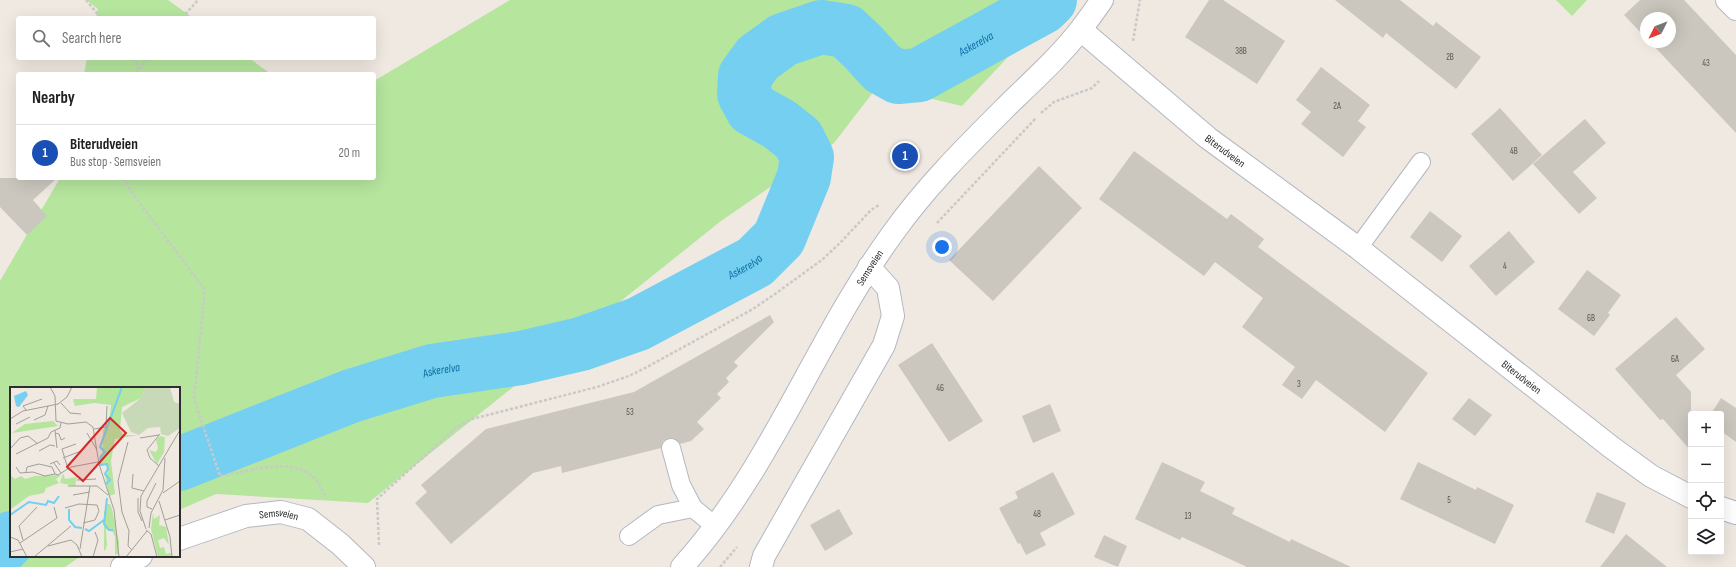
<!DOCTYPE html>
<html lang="en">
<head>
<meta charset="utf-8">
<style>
	:root { --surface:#fff; --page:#f2f2f2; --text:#202124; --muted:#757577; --line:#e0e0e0; --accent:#db2777 }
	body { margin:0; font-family:"Sofia Sans Condensed",sans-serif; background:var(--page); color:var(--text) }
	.controls { position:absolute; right:12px; bottom:12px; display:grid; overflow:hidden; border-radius:4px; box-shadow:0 4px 16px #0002 }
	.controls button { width:36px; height:36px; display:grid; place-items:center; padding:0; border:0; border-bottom:1px solid var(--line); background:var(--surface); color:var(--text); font:20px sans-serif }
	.compass { position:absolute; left:1640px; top:12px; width:36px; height:36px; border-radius:50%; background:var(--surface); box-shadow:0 4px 16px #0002; rotate:228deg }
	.you { position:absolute; left:942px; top:247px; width:14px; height:14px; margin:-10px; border:3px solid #fff; border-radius:50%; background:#1a73e8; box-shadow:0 0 0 6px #1a73e833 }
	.badge { display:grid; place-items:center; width:26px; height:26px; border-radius:50%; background:var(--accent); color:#fff; font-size:13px; font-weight:700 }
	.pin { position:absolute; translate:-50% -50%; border:2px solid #fff; box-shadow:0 1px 4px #0006 }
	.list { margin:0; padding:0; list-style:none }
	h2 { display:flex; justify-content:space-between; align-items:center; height:52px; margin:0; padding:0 16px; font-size:17px }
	h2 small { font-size:13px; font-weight:400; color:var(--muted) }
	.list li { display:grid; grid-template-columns:26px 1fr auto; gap:12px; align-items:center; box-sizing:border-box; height:56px; padding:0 16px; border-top:1px solid var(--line) }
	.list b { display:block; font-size:15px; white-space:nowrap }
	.list p { margin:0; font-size:13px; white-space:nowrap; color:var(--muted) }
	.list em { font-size:13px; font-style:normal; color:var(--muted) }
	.icon { flex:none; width:22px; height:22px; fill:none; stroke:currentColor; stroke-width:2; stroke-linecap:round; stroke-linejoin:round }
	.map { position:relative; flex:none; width:1736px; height:567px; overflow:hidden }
	.search { position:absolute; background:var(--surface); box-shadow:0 4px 16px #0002; left:16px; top:16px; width:360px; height:44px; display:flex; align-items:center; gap:10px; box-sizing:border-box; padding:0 14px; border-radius:4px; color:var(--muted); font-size:15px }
	.panel { position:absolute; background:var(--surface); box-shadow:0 4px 16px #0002; left:16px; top:72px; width:360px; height:108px; border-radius:4px }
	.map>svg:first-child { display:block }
</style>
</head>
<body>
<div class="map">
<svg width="1736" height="567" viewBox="0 0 1736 567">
	<rect width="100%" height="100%" fill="#efe9e1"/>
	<path fill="#b6e59e" d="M86,0h82l25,18h-97l2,-9z
		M510,0h546l-5,11 -89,95 -84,-20 -44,57 -113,78 -353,282 -152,-9 -37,16v-122h-168v168h70l-16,11h-65v-286l60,-103h314v-97z
		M1556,0h31l-15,16z
		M87,58h162l22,16h-187z"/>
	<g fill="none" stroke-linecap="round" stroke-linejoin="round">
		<g stroke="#75cff0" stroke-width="54">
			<path id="s1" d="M179,464l172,-68 81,-25 89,-13 60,-14 57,-20 117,-62 24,-24 25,-61 3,-20 -9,-18 -19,-15 -27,-15 -8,-15 1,-18 13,-18 25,-18 38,-13 25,4 17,16 19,21 16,9 21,-2 124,-68 7,-7"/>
			<path d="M0,549l11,-11"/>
		</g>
	</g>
	<path fill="#cbc7bf" d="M1209,0h14l62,41 -28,43 -72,-47z
		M1335,0h65l33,26 3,-4 45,35 -25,32 -70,-56 -3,5z
		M1640,0h44l52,55v78l-86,-91h20v-24h-24v20l-22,-23z
		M1321,67l49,38 -12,16 8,6 -23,30 -42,-33 10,-12 -15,-12z
		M1500,108l42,47 -29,26 -42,-47z
		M1585,119l21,24 -33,29 24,26 -18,16 -46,-50z
		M1134,151l93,68 4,-5 33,25 -6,8 170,126 -43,59 -69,-52 -14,19 -20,-14 13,-18 -53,-40 21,-29 -48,-36 -11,14 -105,-77z
		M1039,166l43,42 -89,93 -44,-41z
		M0,178h57l-24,22 14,16 -20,19 -27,-28z
		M1430,211l32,25 -20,26 -32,-25z
		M1509,231l26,31 -39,34 -27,-30z
		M1587,270l34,25 -13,18 2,2 -16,21 -36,-27z
		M770,315l4,7 -40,40 4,4 -12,12 3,4 -12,12 4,4 -24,24 7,7 -13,12 -11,3 -6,-6h-5l-6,3 -2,7 -99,25 -1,-7 -28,7 -82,71 -36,-41 12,-11 -6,-7 65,-56 148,-37z
		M1676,317l29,32 -29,26 15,17v59l-28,-32 -3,1 -45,-51z
		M932,343l51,78 -34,21 -51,-77z
		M1469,398l23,17 -17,21 -23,-17z
		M1721,398l15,10v34l-15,-11v-17h-10z
		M1050,404l11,27 -28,12 -11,-27z
		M1162,462l43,20 -5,9 35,17 -3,6 58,28 1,-3 60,28h-104l-65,-30 -2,3 -45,-21z
		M1418,462l58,28 1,-3 37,18 -19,39 -95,-45z
		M1053,472l22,42 -35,19 6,12 -20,10 -6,-12 -2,1 -19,-36 19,-10 -3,-6z
		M1597,492l29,11 -12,31 -29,-12z
		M839,509l14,25 -28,17 -15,-26z
		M1626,534l41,33h-67z
		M1104,535l23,11 -9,21 -24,-10z"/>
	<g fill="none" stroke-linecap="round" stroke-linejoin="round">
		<g stroke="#b4b7c1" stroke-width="20">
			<path id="lane" d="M1358,248l63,-86
				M671,448l10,37 12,23 22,18
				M629,536l29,-21 35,-7"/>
		</g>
		<g stroke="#b4b7c1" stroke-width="24">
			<g id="street">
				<path d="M1727,0l9,9"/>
				<path id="s2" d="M1081,30l127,108 150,110 253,199 40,29 40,21"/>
				<path d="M1721,508l15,5"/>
				<path id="s3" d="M179,539l67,-23 35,-4 27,7 32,25 24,23"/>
				<path d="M122,567l19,-11"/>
				<path d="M761,567l3,-11 120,-211 9,-29 -5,-28 -19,-21"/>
			</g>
		</g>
		<g stroke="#b4b7c1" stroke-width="24">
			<g id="secondary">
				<path id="s4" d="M682,567c89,-98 133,-227 211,-334 34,-48 77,-90 119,-132 24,-23 49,-46 69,-72 7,-9 14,-19 21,-29"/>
			</g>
		</g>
		<path stroke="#c9c9c9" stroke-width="2.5" stroke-dasharray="3 2" stroke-linecap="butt" d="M86,0l15,18
			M182,18l16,-18
			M1133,41l7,-41
			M133,58l6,11 -2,5
			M139,69l9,-11
			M1041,113l13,-11 38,-14 7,-7
			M124,178l8,15 73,97 -11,109 26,77c27,-4 68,-19 91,-1 7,5 11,16 16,23
			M937,223l99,-105
			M379,545l-2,-46 80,-72 15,-8 125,-32 32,-11 18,-9 106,-58 22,-15 48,-35 17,-16 31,-33 8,-5
			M720,567l17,-20"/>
		<use href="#lane" stroke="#fff" stroke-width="18"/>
		<use href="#street" stroke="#fff" stroke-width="22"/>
		<use href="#secondary" stroke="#fff" stroke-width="22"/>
	</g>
	<g text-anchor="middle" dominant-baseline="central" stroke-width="4" stroke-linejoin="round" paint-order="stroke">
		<g font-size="9" fill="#555452">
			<text x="1241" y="51">38B</text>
			<text x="1450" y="57">2B</text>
			<text x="1706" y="63">43</text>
			<text x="1337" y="106">2A</text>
			<text x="1514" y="151">4B</text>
			<text x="1505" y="266">4</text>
			<text x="1591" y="318">6B</text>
			<text x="1675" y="359">6A</text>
			<text x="1299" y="384">3</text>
			<text x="940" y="388">46</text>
			<text x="630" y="412">53</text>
			<text x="1449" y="500">5</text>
			<text x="1037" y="514">48</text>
			<text x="1188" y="516">13</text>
		</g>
		<g font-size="11" fill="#2e2e2e" stroke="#fff">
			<text stroke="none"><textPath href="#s2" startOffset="188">Biterudveien</textPath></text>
			<text stroke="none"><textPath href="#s4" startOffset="354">Semsveien</textPath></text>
			<text stroke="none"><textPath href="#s2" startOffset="561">Biterudveien</textPath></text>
			<text stroke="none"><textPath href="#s3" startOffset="104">Semsveien</textPath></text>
		</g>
		<g font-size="12" font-style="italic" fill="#0d6fa3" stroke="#fff">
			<text stroke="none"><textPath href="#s1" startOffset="1119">Askerelva</textPath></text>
			<text stroke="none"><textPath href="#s1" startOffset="603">Askerelva</textPath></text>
			<text stroke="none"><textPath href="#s1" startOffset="279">Askerelva</textPath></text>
		</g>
	</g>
	<g transform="translate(10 387)">
		<rect width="170" height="170" fill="#efe9e1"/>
		<path d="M87,0h49l-5,11 -19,9 -2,23 3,5h15l-23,4 -4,22 4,33 -6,2 -4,-22 3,-1v-4l-1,-5 -6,2 -2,-9 3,-2 1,-25 6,-8 2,-17 -17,-2 -19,3 -2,-7h23zM43,34l5,5 -46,7 13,-9zM150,49l5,1 -1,15 -7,12 -8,-14 7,2 2,-4 -2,-8zM53,86l2,6 12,-2 -2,9 -15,-3zM0,88l5,4 6,-3 4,3 10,-3 26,-1 -5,4 3,4 -13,5 -2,5 -15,3 -18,13zM97,117h3l2,5 7,33 -1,12 -3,1v-18l-2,-5 -7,-3 1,16 -2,6 -1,-1v-38l3,-3zM143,126l1,6 6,-4 -1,10 7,2 3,18 -5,-7 -6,2 2,8 4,-1 2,7 5,-1v4h-13l-7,-28z" fill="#b6e59e"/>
		<path d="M136,0h24l4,15 6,2v24l-12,8 -7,-2 -1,-7 -12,1 -9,7 -8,-3 -9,-19 19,-15z" fill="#c8d9b8"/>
		<path d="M16,4l2,4 -9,12 -3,-1 -2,-10z" fill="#75cff0"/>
		<path fill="none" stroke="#75cff0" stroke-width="2" d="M96,97l4,-4 -5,-6 3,-5 -1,-5 -7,1 1,-9 4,-4 -5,-5 22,-60M97,111l-3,26 5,6h4M59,122v11l6,7 7,1M0,128l19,-13 17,3 2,-4 6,2 5,-7M75,142l4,2 15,-11"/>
		<path fill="none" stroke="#a29e99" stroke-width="1" d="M40,0l5,9 1,25 12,3 18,-2 7,5 6,37 15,46 5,47M51,16l9,10 11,1M16,23l-3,-4 19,-7M0,32l13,-8 35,-7 9,-7 5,-10M24,33l11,-5 3,-9M6,37l14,-7M84,42l12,-2 1,-21M45,43l2,18M45,46l4,1 2,6 4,-2M77,46l10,17M130,51l19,-3M118,55l-10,39 4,31 7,19 -1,15 4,4M0,62l10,-11 8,-2 10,8M29,64l11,-6 5,1M6,67l32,-16 3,-6 9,-4 1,-5M53,71l18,-7M44,76l7,10M40,77l7,-3 3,4M149,79l-9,-8 -3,-8 13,-16M6,80l4,6 13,-1 12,4 10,-2M58,82l-6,-20 14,-5M16,85l1,-5 12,-3 13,3 3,7 3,1 13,-8 27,-5M123,87l-1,14 12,3M67,93l19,-1M58,99h29l11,9M153,106l17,-12M63,108l17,-3M128,111v14l4,9M149,114l11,36 2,20M55,121l14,-4 18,1 2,6 -4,9 -12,3M142,122l-5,-2v-6l9,-18M155,133l15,-5M139,141l2,-15 12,-23 2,-32M136,142l-6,-18 1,-15 39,-66M136,143l5,4 6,23M0,150l8,3 9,17M13,153l-4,-14 18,-19M10,156l37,-25 -3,-11M38,159l23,-6 6,5 5,12M70,162l10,-63M0,165l13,-3M24,170l37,-31M83,170l5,-17 -3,-8M116,170l21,-26"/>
		<path fill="#d62828" fill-opacity="0.15" stroke="#d62828" stroke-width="2" d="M100,31l16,15 -43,48 -16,-14z"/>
		<rect width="170" height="170" fill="none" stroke="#2e2e2e" stroke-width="2"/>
	</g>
</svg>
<div class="controls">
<button>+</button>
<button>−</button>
<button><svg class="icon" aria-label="locate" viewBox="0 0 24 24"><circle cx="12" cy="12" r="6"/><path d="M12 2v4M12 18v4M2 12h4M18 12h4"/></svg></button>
<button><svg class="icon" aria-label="layers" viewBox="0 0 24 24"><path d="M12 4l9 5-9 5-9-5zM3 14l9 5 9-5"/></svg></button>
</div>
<svg class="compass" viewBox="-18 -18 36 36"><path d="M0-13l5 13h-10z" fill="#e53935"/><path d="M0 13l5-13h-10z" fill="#757577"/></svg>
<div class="you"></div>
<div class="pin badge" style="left:905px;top:156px;background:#1a4fb4">1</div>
<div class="search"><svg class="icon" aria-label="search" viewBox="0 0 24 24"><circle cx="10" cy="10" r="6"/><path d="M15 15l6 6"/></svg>Search here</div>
<section class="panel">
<h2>Nearby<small></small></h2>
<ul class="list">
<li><span class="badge" style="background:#1a4fb4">1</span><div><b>Biterudveien</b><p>Bus stop · Semsveien</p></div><em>20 m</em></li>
</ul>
</section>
</div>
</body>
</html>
